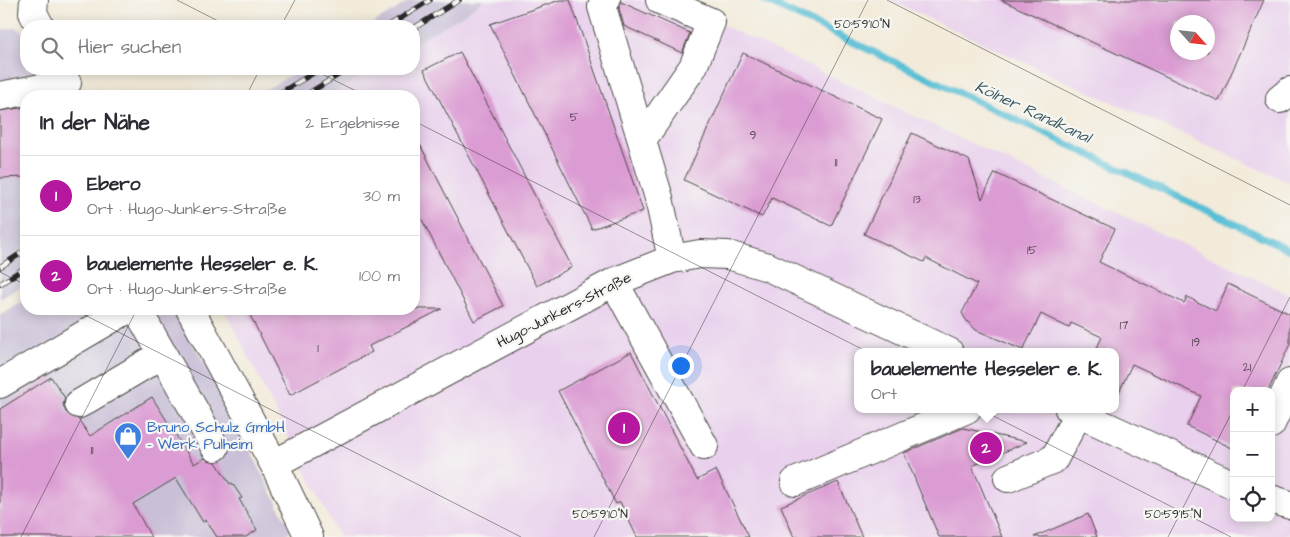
<!DOCTYPE html>
<html lang="de">
<head>
<meta charset="utf-8">
<style>
	:root { --surface:#fff; --page:#f7f7f7; --text:#2b2b33; --muted:#7c7c81; --line:#e1e1e2; --accent:#b5179e }
	body { margin:0; font-family:"Architects Daughter",sans-serif; background:var(--page); color:var(--text) }
	.controls { position:absolute; right:15px; bottom:15px; display:grid; overflow:hidden; border-radius:10px; box-shadow:0 2px 12px #0003 }
	.controls button { width:45px; height:45px; display:grid; place-items:center; padding:0; border:0; border-bottom:1px solid var(--line); background:var(--surface); color:var(--text); font:25px sans-serif }
	.compass { position:absolute; left:1170px; top:15px; width:45px; height:45px; border-radius:50%; background:var(--surface); box-shadow:0 2px 12px #0003; rotate:117deg }
	.you { position:absolute; left:680px; top:365px; width:18px; height:18px; margin:-12px; border:4px solid #fff; border-radius:50%; background:#1a73e8; box-shadow:0 0 0 8px #1a73e833 }
	.badge { display:grid; place-items:center; width:32px; height:32px; border-radius:50%; background:var(--accent); color:#fff; font-size:16px; font-weight:700 }
	.pin { position:absolute; translate:-50% -50%; border:2px solid #fff; box-shadow:0 1px 5px #0006 }
	.popup { position:absolute; left:854px; top:348px; width:265px; height:65px; box-sizing:border-box; display:grid; place-content:center; border-radius:10px; background:var(--surface); filter:drop-shadow(0 1px 4px #0005); font-size:16px; white-space:nowrap; color:var(--muted) }
	.popup b { font-size:19px; color:var(--text) }
	.popup::after { content:''; position:absolute; left:50%; top:100%; margin-left:-10px; border:10px solid transparent; border-top-color:var(--surface) }
	.list { margin:0; padding:0; list-style:none }
	h2 { display:flex; justify-content:space-between; align-items:center; height:65px; margin:0; padding:0 20px; font-size:21px }
	h2 small { font-size:16px; font-weight:400; color:var(--muted) }
	.list li { display:grid; grid-template-columns:32px 1fr auto; gap:15px; align-items:center; box-sizing:border-box; height:80px; padding:0 20px; border-top:1px solid var(--line) }
	.list b { display:block; font-size:19px; white-space:nowrap }
	.list p { margin:0; font-size:16px; white-space:nowrap; color:var(--muted) }
	.list em { font-size:16px; font-style:normal; color:var(--muted) }
	.icon { flex:none; width:28px; height:28px; fill:none; stroke:currentColor; stroke-width:2; stroke-linecap:round; stroke-linejoin:round }
	.map { position:relative; flex:none; width:1290px; height:537px; overflow:hidden }
	.search { position:absolute; background:var(--surface); box-shadow:0 2px 12px #0003; left:20px; top:20px; width:400px; height:55px; display:flex; align-items:center; gap:12px; box-sizing:border-box; padding:0 18px; border-radius:20px; color:var(--muted); font-size:19px }
	.panel { position:absolute; background:var(--surface); box-shadow:0 2px 12px #0003; left:20px; top:90px; width:400px; height:225px; border-radius:20px }
	.map>svg:first-child { display:block }
</style>
</head>
<body>
<div class="map">
<svg width="1290" height="537" viewBox="0 0 1290 537">
	<rect width="100%" height="100%" fill="#f6f6f2"/>
	<filter id="ink" filterUnits="userSpaceOnUse"><feTurbulence type="fractalNoise" baseFrequency=".02" numOctaves="2"/><feDisplacementMap in="SourceGraphic" scale="10" xChannelSelector="R" yChannelSelector="G"/><feConvolveMatrix kernelMatrix="1 2 1 2 8 2 1 2 1" color-interpolation-filters="sRGB"/></filter>
	<filter id="wash" filterUnits="userSpaceOnUse"><feTurbulence type="fractalNoise" baseFrequency=".0096" numOctaves="4" result="noise"/><feDisplacementMap in="SourceGraphic" scale="20" xChannelSelector="R" yChannelSelector="G"/><feGaussianBlur stdDeviation="1.12" result="paint"/><feColorMatrix in="noise" values="0 0 0 0 0 0 0 0 0 0 0 0 0 0 0 0 0 1.4 0 .05"/><feComposite in="paint" operator="in"/></filter>
	<g filter="url(#wash)">
		<rect width="100%" height="100%" fill="#f3ebda"/>
		<path fill="#e9d1ed" fill-rule="evenodd" d="M484,0h186l620,295v238l-10,4h-941l-115,-228h190v-213h-86l44,-27h42v-26l48,-27zM857,352h258v57h-258zM1234,391h37v127h-37z
			M889,0h401v183l-249,-113zM1178,22h30v30h-30z"/>
		<path fill="#c9bfd7" d="M411,0h73l-22,16 -48,27v-17h-45z
			M17,28l9,7v34h27l13,27h-40v187l-26,16v-269z
			M300,69h72l-44,27h-73z
			M26,300v9h147l46,79 72,143 -9,6h-282v-222z"/>
		<g fill="none" stroke-linecap="round" stroke-linejoin="round">
			<path stroke="#59bfd6" stroke-width="7" d="M764,0l526,250"/>
		</g>
		<g id="blocks">
			<path fill="#db9cd3" fill-rule="evenodd" d="M560,0h10l73,211 -51,18 -102,-205z
				M1001,0h263l-45,101zM1178,22h30v30h-30z
				M621,2l69,31 -8,20 -58,-27 -5,-17z
				M460,52l112,215 -35,19 -113,-216z
				M743,53l139,66 -51,107 -59,-28 -10,19 -78,-37z
				M26,107v70l-26,1v-67z
				M414,133l89,173 -29,15 -60,-117z
				M912,133l57,27 13,39 13,-26 120,56 -16,33 85,41 3,-6 29,14 12,-27 62,30v30l-22,47h-34v58l-47,-23 14,-30 -69,-32 -17,37v-49h-20l7,-15 -31,-14 -2,5 -28,-14 -18,36 -47,-20 -10,-10 -4,-7 15,-29 -51,-26 -2,4 -60,-28z
				M247,309h195l-73,37 3,6 -82,43z
				M631,352l66,128 19,-10 33,67h-112l-17,-35 -4,2 -58,-113z
				M51,377l14,21 -2,7 3,7 12,7 12,17 62,-39 42,67 10,-6 12,4 14,22 2,-1 10,15 -3,1 18,31 -11,7h-29l-11,-17 -3,2 -27,-44 -43,26 18,33h-151v-128z
				M963,428l64,14 -55,24 30,71h-63l-35,-84z
				M838,482l24,55h-68l-13,-31z
				M1088,514l9,23h-63z"/>
		</g>
	</g>
	<g filter="url(#ink)">
		<use href="#blocks" fill-opacity="0" stroke="#494845" stroke-width="1"/>
		<g fill="none" stroke-linecap="round" stroke-linejoin="round">
			<g stroke="#494845" stroke-width="30">
				<path id="minor" d="M34,0l-1,13 7,13
					M606,0l-4,7 57,191 13,61
					M0,96l67,-13
					M1280,99l10,-8
					M642,140l51,-73 18,-45 -51,-22
					M614,282l90,164
					M137,309l78,138
					M190,309l84,155 35,73
					M0,384l128,-75
					M79,404l84,-50
					M1069,409l165,76
					M1271,424l19,-41
					M274,464l340,-182 58,-23 28,-5 28,1 40,12 181,85
					M1008,478l46,-19 24,-45
					M795,482l172,-73
					M1271,499l19,6"/>
			</g>
			<use href="#minor" stroke="#fff" stroke-width="28"/>
			<g stroke="#2b2b2b" stroke-width="5.5">
				<path id="rail" d="M388,26l42,-26
					M414,28l45,-28
					M275,96l45,-27
					M304,96l44,-27
					M0,267l26,-17
					M0,284l26,-17"/>
			</g>
			<use href="#rail" stroke="#f6f6f2" stroke-width="4" stroke-dasharray="11" stroke-linecap="butt"/>
		</g>
	</g>
	<path fill="none" stroke="#2b2b2b" stroke-width="1" stroke-opacity="0.45" d="M177,0l51,26M887,0l403,205M281,26l14,-26M312,69l54,27M246,96l14,-27M414,121l817,416M0,272l26,13M73,309l448,228M1242,391l48,-94M21,537l116,-228M594,537l274,-537M1168,537l66,-129"/>
	<defs>
		<g id="shop-pin" transform="scale(1.4375)"><path d="M0 17L-7.5 6A9.5 9.5 0 1 1 7.5 6Z" fill="#3f7fe0" stroke="#f6f6f2"/><path d="M-5-2.5h2.3a2.7 3.5 0 0 1 5.4 0H5L5.5 6h-11ZM-1.5-2.5h3a1.5 2.3 0 0 0-3 0Z" fill="#fff"/></g>
	</defs>
	<g fill-rule="evenodd">
		<use href="#shop-pin" x="128" y="436"/>
	</g>
	<g text-anchor="middle" dominant-baseline="central" stroke-width="4.5" stroke-linejoin="round" paint-order="stroke">
		<g font-size="12" fill="#574755">
			<text x="574" y="117">5</text>
			<text x="753" y="135">9</text>
			<text x="836" y="162">11</text>
			<text x="917" y="199">13</text>
			<text x="1032" y="250">15</text>
			<text x="1124" y="325">17</text>
			<text x="1196" y="342">19</text>
			<text x="318" y="348">1</text>
			<text x="1247" y="367">21</text>
			<text x="92" y="450">11</text>
		</g>
		<g font-size="15" fill="#2b2b2b" stroke="#f6f6f2">
			<text transform="translate(564 310) rotate(-27)">Hugo-Junkers-Straße</text>
		</g>
		<g font-size="15" fill="#366cbe" stroke="#f6f6f2" text-anchor="start">
			<text x="147" y="427">Bruno Schulz GmbH<tspan x="147" dy="17">- Werk Pulheim</tspan></text>
		</g>
		<g font-size="16" font-style="italic" fill="#39575e" stroke="#f6f6f2">
			<text transform="translate(1033 112) rotate(25)">Kölner Randkanal</text>
		</g>
	</g>
	<g font-size="12" text-anchor="middle" fill="#2b2b2b" stroke="#f6f6f2" stroke-width="4.5" stroke-linejoin="round" paint-order="stroke">
		<text x="862" y="28">50°59'10"N</text>
		<text x="600" y="518">50°59'10"N</text>
		<text x="1173" y="518">50°59'15"N</text>
	</g>
</svg>
<div class="controls">
<button>+</button>
<button>−</button>
<button><svg class="icon" aria-label="locate" viewBox="0 0 24 24"><circle cx="12" cy="12" r="6"/><path d="M12 2v4M12 18v4M2 12h4M18 12h4"/></svg></button>
</div>
<svg class="compass" viewBox="-18 -18 36 36"><path d="M0-13l5 13h-10z" fill="#e53935"/><path d="M0 13l5-13h-10z" fill="#7c7c81"/></svg>
<div class="you"></div>
<div class="pin badge" style="left:624px;top:428px">1</div>
<div class="pin badge" style="left:986px;top:448px">2</div>
<div class="popup"><b>bauelemente Hesseler e. K.</b>Ort</div>
<div class="search"><svg class="icon" aria-label="search" viewBox="0 0 24 24"><circle cx="10" cy="10" r="6"/><path d="M15 15l6 6"/></svg>Hier suchen</div>
<section class="panel">
<h2>In der Nähe<small>2 Ergebnisse</small></h2>
<ul class="list">
<li><span class="badge">1</span><div><b>Ebero</b><p>Ort · Hugo-Junkers-Straße</p></div><em>30 m</em></li>
<li><span class="badge">2</span><div><b>bauelemente Hesseler e. K.</b><p>Ort · Hugo-Junkers-Straße</p></div><em>100 m</em></li>
</ul>
</section>
</div>
</body>
</html>
